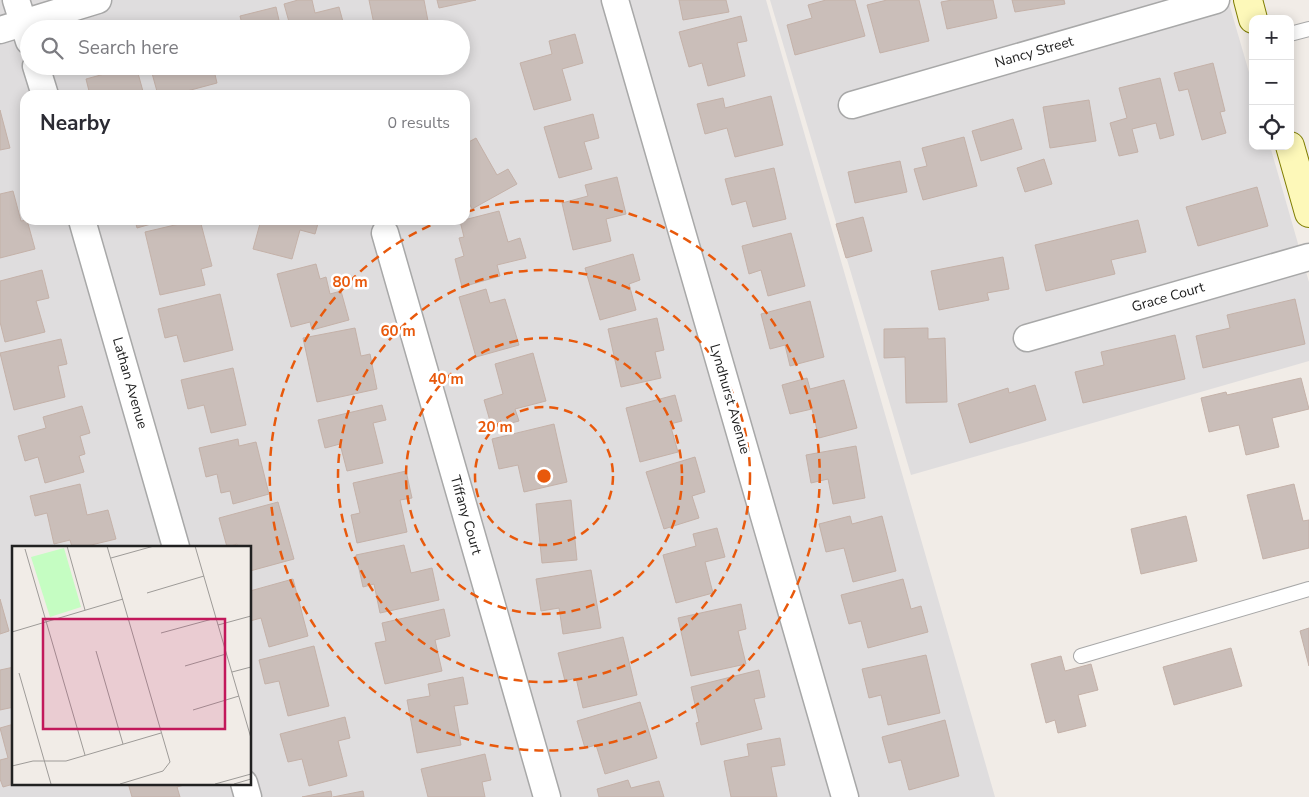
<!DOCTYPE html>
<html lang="en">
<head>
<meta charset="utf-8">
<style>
	:root { --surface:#fff; --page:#f2f2f3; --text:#2b2b33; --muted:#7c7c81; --line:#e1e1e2 }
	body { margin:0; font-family:"Nunito Sans",sans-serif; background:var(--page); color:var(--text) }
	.controls { position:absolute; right:15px; top:15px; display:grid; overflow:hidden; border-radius:10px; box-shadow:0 2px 12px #0003 }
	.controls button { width:45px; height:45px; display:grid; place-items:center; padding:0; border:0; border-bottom:1px solid var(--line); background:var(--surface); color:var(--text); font:25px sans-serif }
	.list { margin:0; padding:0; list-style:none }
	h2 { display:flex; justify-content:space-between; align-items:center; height:65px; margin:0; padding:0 20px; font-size:21px }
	h2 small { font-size:16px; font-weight:400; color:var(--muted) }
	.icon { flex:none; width:28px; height:28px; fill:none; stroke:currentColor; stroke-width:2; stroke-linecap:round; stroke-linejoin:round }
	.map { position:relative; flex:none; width:1309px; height:797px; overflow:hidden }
	.search { position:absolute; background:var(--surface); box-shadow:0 2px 12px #0003; left:20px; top:20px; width:450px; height:55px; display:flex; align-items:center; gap:12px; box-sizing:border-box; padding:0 18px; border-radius:28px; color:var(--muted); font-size:19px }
	.panel { position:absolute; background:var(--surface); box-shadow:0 2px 12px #0003; left:20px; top:90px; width:450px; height:135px; border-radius:15px }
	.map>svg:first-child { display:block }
</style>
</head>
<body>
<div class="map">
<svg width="1309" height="797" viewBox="0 0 1309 797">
	<rect width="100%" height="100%" fill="#f1ece7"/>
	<path fill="#dfddde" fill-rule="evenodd" d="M0,0h766l229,797h-995zM29,29h432v37h-432zM25,95h440v125h-440zM14,547h236v236h-236z
		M770,0h458l25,86v60h17l39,136v79l-398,114z"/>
	<path fill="#cabeb9" stroke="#c4b1a8" d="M298,0h14l3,13 24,-6 6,22h-54l-7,-25z
		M369,0h55l4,21 -35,8h-18z
		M437,0h39l-37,8z
		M679,0h47l3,12 -46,8z
		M826,0h29l10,36 -70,19 -8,-30 25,-7 -4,-13z
		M887,0h32l10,41 -49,12 -13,-48z
		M952,0h41l4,18 -50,11 -6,-27z
		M1012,0h52l1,4 -50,8z
		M276,7l5,22h-43l5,-1 -3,-12z
		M741,16l6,25 -10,2 8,33 -37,10 -6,-23 -13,4 -10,-35z
		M575,34l8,29 -21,6 9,31 -37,10 -14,-47 32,-9 -3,-13z
		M1213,63l12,48 -5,1 6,21 -24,7 -14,-51 -9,2 -5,-18z
		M106,66h30l8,29h-54l-4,-16 22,-6z
		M150,66h63l4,17 -45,12h-14z
		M231,66h32l-30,7z
		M1160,78l14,57 -14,4 -4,-16 -24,6 6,23 -19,4 -9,-33 17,-5 -8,-30z
		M771,96l12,49 -48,12 -8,-29 -22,6 -8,-30 26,-6 2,10z
		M1089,100l7,41 -46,7 -7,-41z
		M0,110l10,38 -10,2z
		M593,114l6,24 -15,4 8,27 -33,9 -15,-51z
		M1013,119l9,30 -41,12 -9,-30z
		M964,137l13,49 -54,14 -9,-31 13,-3 -5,-18z
		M476,138l21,37 11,-6 9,15 -45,25 -7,-14v-51z
		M1044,159l8,25 -27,8 -8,-24z
		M900,161l7,31 -52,11 -7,-31z
		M774,168l12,51 -33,8 -7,-26 -14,4 -7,-26z
		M617,177l9,37 -20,5 5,22 -38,9 -11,-47 26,-7 -3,-11z
		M1257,187l11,39 -70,20 -12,-39z
		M13,191l8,30 6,-1 8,29 -35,9v-64z
		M499,211l9,31 12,-4 6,20 -29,7 3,11 -38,11 -7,-28 9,-3 -5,-18 5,-1 -4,-16z
		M863,217l9,34 -26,7 -10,-34z
		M135,220h30l-28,8z
		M196,220h4l12,46 -11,3 4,16 -45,10 -15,-63z
		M261,220h58l-4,14 -15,-4 -8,29 -39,-10z
		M1138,220l8,32 -35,8 4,14 -69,17 -11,-46z
		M791,233l14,53 -37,10 -7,-26 -12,4 -7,-28z
		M633,254l7,26 -11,4 7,26 -36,10 -15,-52z
		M1003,257l6,32 -22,4 2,7 -50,10 -8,-39z
		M316,264l4,15 6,-2 4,17 11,-3 8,29 -37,10 -2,-8 -19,5 -14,-53z
		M42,270l7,28 -13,3 9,31 -40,10 -5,-20v-41z
		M486,289l4,14 15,-4 14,46 -43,12 -17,-60z
		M220,294l13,56 -49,12 -7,-27 -12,3 -7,-29z
		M1295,299l10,45 -102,24 -7,-32 34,-8 -3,-13z
		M810,301l14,56 -34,9 -5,-21 -15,4 -9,-35z
		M657,318l7,32 -9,2 6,26 -40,9 -13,-58z
		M355,328l6,28 9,-2 7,35 -60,13 -14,-64z
		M928,328v11l17,-1 2,64 -41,1 -1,-46 -21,1v-29z
		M1175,335l10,44 -102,24 -8,-31 29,-7 -3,-13z
		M61,339l6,25 -9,2 7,31 -51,13 -14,-57z
		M533,353l13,48 -31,8 4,12 -27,7 -8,-28 19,-6 -8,-30z
		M233,368l13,57 -35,8 -7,-28 -16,4 -7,-29z
		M807,378l3,11 34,-9 13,48 -38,10 -7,-29 -22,5 -8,-29z
		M1301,378l8,31 -37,9 7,29 -33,8 -7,-30 -30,7 -8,-34 25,-6 1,3z
		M1035,385l11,35 -76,23 -12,-39 50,-16 1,5z
		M675,395l7,26 -12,3 8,28 -38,10 -14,-54z
		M382,405l4,15 -13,3 10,40 -36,8 -7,-27 -15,4 -7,-28z
		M82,406l8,27 -10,3 5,18 -6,2 5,16 -39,11 -7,-26 -13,4 -7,-25 28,-8 -3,-11z
		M554,424l13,58 -43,10 -6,-27 -19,4 -7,-30z
		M238,439l1,7 17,-4 13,52 -36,10 -3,-13 -9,2 -4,-19 -11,3 -7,-29z
		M856,446l9,52 -32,6 -5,-25 -17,4 -5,-28z
		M695,457l10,35 -13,4 7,22 -35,11 -18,-57z
		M406,471l6,27 -12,2 7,32 -50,11 -6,-28 9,-2 -7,-30z
		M80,484l7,31 21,-5 8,29 -33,8h-11l-2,-7 -16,4 -7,-31 -12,3 -5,-20z
		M1294,484l9,37 6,-1v28l-46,11 -16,-64z
		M571,500l6,60 -35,3 -6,-59z
		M278,502l16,57 -44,12v-24h-12l-1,-3 -10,3 -8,-29z
		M850,516l2,8 30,-8 14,55 -43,11 -9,-34 -18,4 -7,-28z
		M1186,516l11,45 -56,13 -10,-45z
		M717,528l8,29 -20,5 8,31 -37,10 -13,-48 33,-9 -3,-12z
		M404,545l7,28 21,-5 7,32 -59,13 -6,-29 -11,3 -7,-32z
		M591,570l10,58 -38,6 -4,-26 -18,3 -5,-32z
		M293,579l15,57 -39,11 -8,-29 -11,3v-30z
		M903,579l8,30 10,-3 7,26 -60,16 -7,-27 -12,3 -8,-29z
		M0,599l9,32 -9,3z
		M741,604l5,25 -8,2 8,33 -55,12 -13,-58z
		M444,609l6,27 -15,4 7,31 -57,13 -10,-41 11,-2 -4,-18z
		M1309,628v38l-9,-35z
		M623,637l14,58 -54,13 -7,-30 -11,3 -7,-28z
		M314,646l15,60 -41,10 -9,-35 -14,3 -6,-24z
		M1231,648l11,38 -68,19 -11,-38z
		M926,655l14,58 -52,12 -7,-30 -12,3 -7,-29z
		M1061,656l4,15 26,-7 7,26 -20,5 8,31 -28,7 -3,-13 -9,3 -15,-59z
		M14,667v40l-14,3v-40z
		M759,670l6,27 -11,2 8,30 -61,16 -5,-22 3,-1 -8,-35z
		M463,677l5,27 -14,2 7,39 -44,8 -10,-53 23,-4 -2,-12z
		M640,702l17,56 -52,16 -9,-29 -11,3 -8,-27z
		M345,717l5,21 -12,3 9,35 -38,10 -7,-27 -14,3 -8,-28z
		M945,720l14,56 -50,14 -8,-30 -12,3 -7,-26z
		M14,724v59h3l-14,4 -3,-8v-19l8,-2 -8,-30z
		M780,738l5,27 -14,2 6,30h-46l-7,-36 25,-5 -2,-12z
		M485,754l6,26 -9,2 3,15h-57l-7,-28z
		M628,780l3,8 28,-7 5,16h-65l-2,-8z
		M128,783h63l-14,4 3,10h-48z
		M331,791l1,6h-30z
		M363,791l1,6h-31z"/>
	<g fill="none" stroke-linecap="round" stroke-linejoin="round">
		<g stroke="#a8a8a8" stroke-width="16">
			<path id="lane" d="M1290,34l19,-5
				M1081,656l228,-67"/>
		</g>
		<g stroke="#a8a8a8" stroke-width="29">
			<path id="street" d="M16,0l13,41
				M615,0l230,797
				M0,30l98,-30
				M36,66l9,29
				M852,105l364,-105
				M82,220l94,327
				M385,233l162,564
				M1027,338l282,-81
				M244,783l4,14"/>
		</g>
		<g stroke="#7f7d00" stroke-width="30">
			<path id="secondary" d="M1248,0l5,19
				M1290,146l19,67"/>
		</g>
		<use href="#lane" stroke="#fff" stroke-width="14"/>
		<use href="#street" stroke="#fff" stroke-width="26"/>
		<use href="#secondary" stroke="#fdf8b9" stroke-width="28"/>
	</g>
	<g fill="none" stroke="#e8590c" stroke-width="2.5" stroke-dasharray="9 6">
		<circle cx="544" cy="476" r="69"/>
		<circle cx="544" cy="476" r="138"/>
		<circle cx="544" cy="476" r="206"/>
		<path d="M466 212A275 275 0 1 1 443 220"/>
	</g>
	<g text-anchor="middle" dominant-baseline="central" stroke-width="5" stroke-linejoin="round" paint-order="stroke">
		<g font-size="14" fill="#212121" stroke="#fff">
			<text transform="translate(1034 52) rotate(-16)">Nancy Street</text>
			<text transform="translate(1168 297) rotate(-16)">Grace Court</text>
			<text transform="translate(130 383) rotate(74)">Lathan Avenue</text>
			<text transform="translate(730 399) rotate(74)">Lyndhurst Avenue</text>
			<text transform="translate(466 515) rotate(74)">Tiffany Court</text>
		</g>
	</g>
	<g transform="translate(12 546)">
		<rect width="239" height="239" fill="#f1ece7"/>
		<path d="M52,2l17,59 -31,10 -19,-60z" fill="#c5fdc2"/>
		<path fill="none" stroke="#9e9b98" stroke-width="1" d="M55,0l18,64M95,0l63,216 -7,9 -43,13M183,0l56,192M13,3l60,206M99,12l43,-12M135,47l57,-17M206,79l33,-9M0,86l111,-33M149,87l55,-15M84,105l27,93M173,120l41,-12M220,126l19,-5M7,127l32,111M181,164l46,-14M0,220l21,-5h33l95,-28M203,238l36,-10M222,238l17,-5"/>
		<path fill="#c2185b" fill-opacity="0.15" stroke="#c2185b" stroke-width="2.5" d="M31,73h182v110h-182z"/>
		<rect width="239" height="239" fill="none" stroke="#212121" stroke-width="2.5"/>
	</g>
	<circle cx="544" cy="476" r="8" fill="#e8590c" stroke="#fff" stroke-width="2.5"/>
	<g font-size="15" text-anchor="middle" font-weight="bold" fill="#e8590c" stroke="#fff" stroke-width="5" stroke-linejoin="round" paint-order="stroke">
		<text x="350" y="287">80 m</text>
		<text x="398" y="336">60 m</text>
		<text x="446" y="384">40 m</text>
		<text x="495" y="432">20 m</text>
	</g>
</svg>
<div class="controls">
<button>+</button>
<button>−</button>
<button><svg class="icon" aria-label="locate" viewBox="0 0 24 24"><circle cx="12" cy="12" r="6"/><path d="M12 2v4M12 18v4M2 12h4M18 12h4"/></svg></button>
</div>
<div class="search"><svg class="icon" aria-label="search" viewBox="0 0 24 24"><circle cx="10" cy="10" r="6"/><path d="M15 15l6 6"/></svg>Search here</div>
<section class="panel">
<h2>Nearby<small>0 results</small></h2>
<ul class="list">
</ul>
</section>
</div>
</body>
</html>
